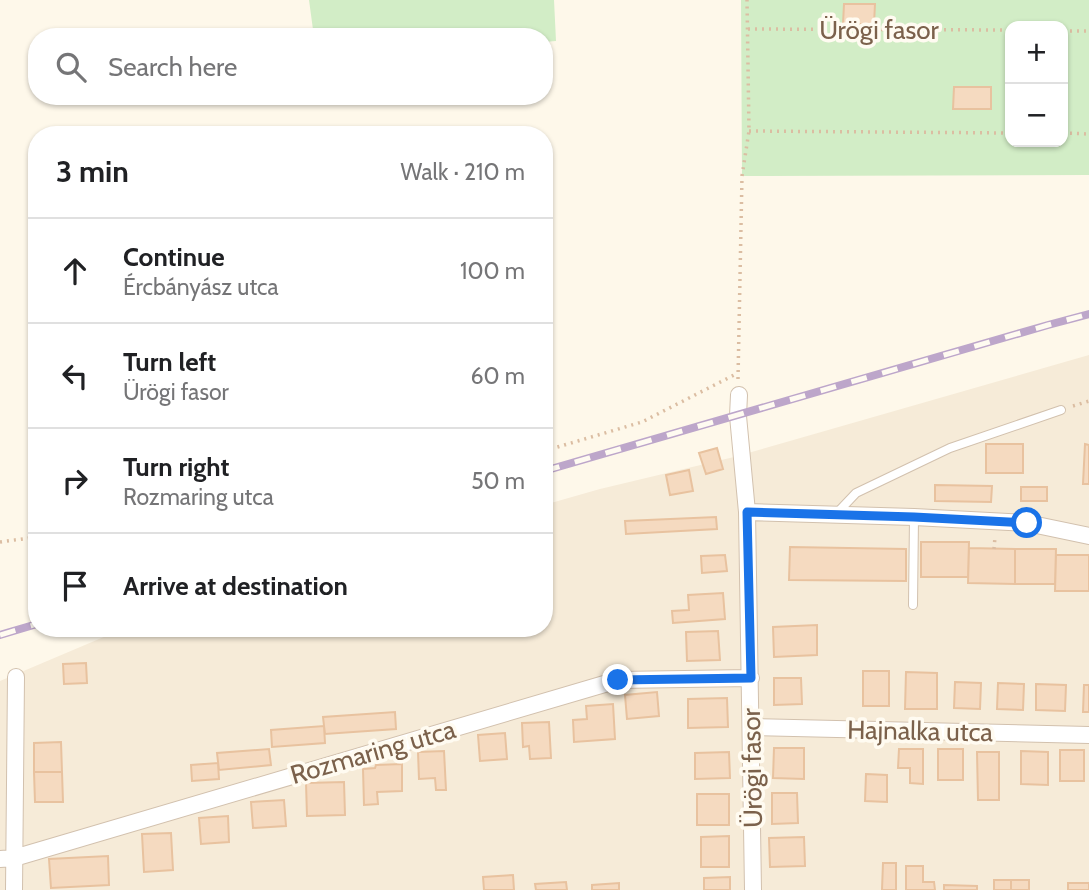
<!DOCTYPE html>
<html lang="en">
<head>
<meta charset="utf-8">
<style>
	:root { --surface:#fff; --page:#f2f2f2; --text:#202124; --muted:#757577; --line:#e0e0e0 }
	body { margin:0; font-family:Cabin,sans-serif; background:var(--page); color:var(--text) }
	.controls { position:absolute; right:21px; top:21px; display:grid; overflow:hidden; border-radius:14px; box-shadow:0 2px 5px #0004 }
	.controls button { width:63px; height:63px; display:grid; place-items:center; padding:0; border:0; border-bottom:2px solid var(--line); background:var(--surface); color:var(--text); font:35px sans-serif }
	.stop { position:absolute; width:21px; height:21px; margin:-16px; border:5px solid #1a73e8; border-radius:50%; background:#fff }
	.stop.end { background:#1a73e8; border-color:#fff; box-shadow:0 2px 7px #0008 }
	.list { margin:0; padding:0; list-style:none }
	h2 { display:flex; justify-content:space-between; align-items:center; height:91px; margin:0; padding:0 28px; font-size:30px }
	h2 small { font-size:23px; font-weight:400; color:var(--muted) }
	.list li { display:grid; grid-template-columns:46px 1fr auto; gap:21px; align-items:center; box-sizing:border-box; height:105px; padding:0 28px; border-top:2px solid var(--line) }
	.list b { display:block; font-size:26px; white-space:nowrap }
	.list p { margin:0; font-size:23px; white-space:nowrap; color:var(--muted) }
	.list em { font-size:23px; font-style:normal; color:var(--muted) }
	.icon { flex:none; width:38px; height:38px; fill:none; stroke:currentColor; stroke-width:2; stroke-linecap:round; stroke-linejoin:round }
	.map { position:relative; flex:none; width:1089px; height:890px; overflow:hidden }
	.search { position:absolute; background:var(--surface); box-shadow:0 2px 5px #0004; left:28px; top:28px; width:525px; height:77px; display:flex; align-items:center; gap:18px; box-sizing:border-box; padding:0 24px; border-radius:28px; color:var(--muted); font-size:26px }
	.panel { position:absolute; background:var(--surface); box-shadow:0 2px 5px #0004; left:28px; top:126px; width:525px; height:511px; border-radius:28px }
	.map>svg:first-child { display:block }
</style>
</head>
<body>
<div class="map">
<svg width="1089" height="890" viewBox="0 0 1089 890">
	<rect width="100%" height="100%" fill="#fef8ea"/>
	<path fill="#f6ebd8" d="M1089,355v535h-1089v-209l125,-53h419v-123l56,-16 134,-32z"/>
	<path fill="#d2edc6" fill-rule="evenodd" d="M309,0h245l2,41 -12,1v-5h-230z
		M741,0h348v175l-347,1zM1010,26h53v116h-53z"/>
	<path fill="#f5dac0" stroke="#e8c29f" stroke-width="2" d="M844,4h31l-1,20h-31z
		M954,87h37v22h-38z
		M986,444h37v29h-37z
		M1085,444l4,1v39h-6z
		M717,448l6,21 -17,5 -7,-21z
		M689,470l4,21 -23,4 -4,-20z
		M935,485l57,1 -1,16 -56,-1z
		M1021,487h26v14h-26z
		M716,517l1,12 -91,5 -1,-13z
		M921,542h48l-1,35h-47z
		M790,547l116,2v32l-117,-1z
		M969,548l46,1v35l-47,-1z
		M1015,549h41l-1,35h-40z
		M725,555l2,16 -25,2 -1,-17z
		M1056,555h33v36h-34z
		M723,593l2,26 -52,4 -1,-12 17,-1 -1,-15z
		M817,625v30l-43,2 -1,-30z
		M718,631l2,29 -33,1 -1,-29z
		M86,663l1,20 -23,1 -1,-20z
		M863,671h26v35h-26z
		M906,672l31,1v36h-32z
		M774,678h27l1,26 -28,1z
		M955,682l26,1 -1,26 -26,-1z
		M998,683l26,1 -1,26 -26,-1z
		M1036,684l30,1 -1,26 -29,-1z
		M1084,685h5v27h-6z
		M657,692l2,24 -32,3 -2,-24z
		M727,698l1,29 -40,1v-29z
		M613,704l2,35 -41,3 -1,-22 14,-1 -1,-13z
		M395,712l1,17 -71,5 -2,-17z
		M549,722l2,36 -21,1 -1,-13 -6,1 -1,-24z
		M324,726l1,17 -53,4 -1,-17z
		M505,733l2,26 -27,2 -2,-26z
		M61,742l1,30h-28v-29z
		M774,748h30v31l-31,-1z
		M269,749l2,16 -52,5 -2,-17z
		M899,749h24v35l-13,-1v-15h-12z
		M938,749h25v31h-25z
		M1060,750h24v31h-24z
		M444,751l2,39h-10l-1,-12 -16,1 -1,-27z
		M1021,751l27,1v33l-27,-1z
		M729,752l1,26 -35,1v-26z
		M977,752h22v48h-21z
		M218,763l1,16 -27,2 -1,-16z
		M402,764v27l-25,1 1,12 -14,1 -1,-36 12,-1 1,-3z
		M34,772h28l1,30h-28z
		M866,774l21,1v27l-22,-1z
		M344,782l1,33 -38,1 -1,-33z
		M772,793h25l1,30 -26,1z
		M697,794h32v31h-32z
		M284,800l2,26 -33,2 -2,-26z
		M228,816l1,26 -28,2 -2,-26z
		M171,833l2,37 -29,2 -2,-38z
		M729,836v31h-28v-30z
		M804,837l1,29 -35,1 -1,-29z
		M108,856l1,29 -58,3 -2,-29z
		M883,863h13v27h-14z
		M906,866h17v16h11l1,8h-29z
		M513,875l1,15h-30l-1,-13z
		M730,877v13h-26v-12z
		M994,880h17v10h-17z
		M1011,880h18v10h-18z
		M566,882l1,8h-31l-1,-6z
		M619,883v7h-27v-5z
		M1068,883h21v7h-21z
		M944,885l33,1v4h-33z"/>
	<g fill="none" stroke-linecap="round" stroke-linejoin="round">
		<g stroke="#d2c1ae" stroke-width="10">
			<path id="lane" d="M837,513l19,-20 94,-45 111,-38
				M913,605l1,-88"/>
		</g>
		<g stroke="#d2c1ae" stroke-width="18">
			<path id="street" d="M739,395l-1,21 9,96 6,378
				M747,512l167,5 113,6 62,13
				M752,727l337,8
				M0,859l14,-1 604,-178 133,-2
				M14,890l2,-213"/>
		</g>
		<path stroke="#dbbda2" stroke-width="3.5" stroke-dasharray="2 5" stroke-linecap="butt" d="M748,29l262,1
			M1063,31h26
			M749,131l261,2
			M1063,133l26,1
			M738,379l4,-203 7,-45 -2,-131
			M1073,406l16,-5
			M544,451l98,-29 96,-49
			M0,542l37,-5
			M994,549l1,-12"/>
		<use href="#lane" stroke="#fff" stroke-width="8"/>
		<use href="#street" stroke="#fff" stroke-width="16"/>
		<g stroke="#bda6ca" stroke-width="8">
			<path id="rail" d="M544,471l504,-146 41,-11
				M0,635l37,-11"/>
		</g>
		<use href="#rail" stroke="#fffbf1" stroke-width="5" stroke-dasharray="16" stroke-linecap="butt"/>
	</g>
	<g fill="none" stroke-linecap="round" stroke-linejoin="round">
		<path stroke="#1a73e8" stroke-width="9" d="M618,680l133,-2 -4,-166 167,5 113,6"/>
	</g>
	<g text-anchor="middle" dominant-baseline="central" stroke-width="7" stroke-linejoin="round" paint-order="stroke">
		<g font-size="26" fill="#7b614b" stroke="#fffbf1">
			<text x="879" y="30">Ürögi fasor</text>
			<text transform="translate(920 731) rotate(1)">Hajnalka utca</text>
			<text transform="translate(373 752) rotate(-16)">Rozmaring utca</text>
			<text transform="translate(752 768) rotate(-91)">Ürögi fasor</text>
		</g>
	</g>
</svg>
<div class="controls">
<button>+</button>
<button>−</button>
</div>
<div class="stop" style="left:1027px;top:523px"></div>
<div class="stop end" style="left:618px;top:680px"></div>
<div class="search"><svg class="icon" aria-label="search" viewBox="0 0 24 24"><circle cx="10" cy="10" r="6"/><path d="M15 15l6 6"/></svg>Search here</div>
<section class="panel">
<h2>3 min<small>Walk · 210 m</small></h2>
<ul class="list">
<li><svg class="icon" aria-label="ahead" viewBox="0 0 24 24"><path d="M12 20V5M6 11l6-6 6 6"/></svg><div><b>Continue</b><p>Ércbányász utca</p></div><em>100 m</em></li>
<li><svg class="icon" aria-label="left" viewBox="0 0 24 24"><path d="M17 20v-9H6M10 6l-5 5 5 5"/></svg><div><b>Turn left</b><p>Ürögi fasor</p></div><em>60 m</em></li>
<li><svg class="icon" aria-label="right" viewBox="0 0 24 24"><path d="M7 20v-9h11M14 6l5 5-5 5"/></svg><div><b>Turn right</b><p>Rozmaring utca</p></div><em>50 m</em></li>
<li><svg class="icon" aria-label="arrive" viewBox="0 0 24 24"><path d="M6 21V4h12l-3 4 3 4H6"/></svg><div><b>Arrive at destination</b></div></li>
</ul>
</section>
</div>
</body>
</html>
